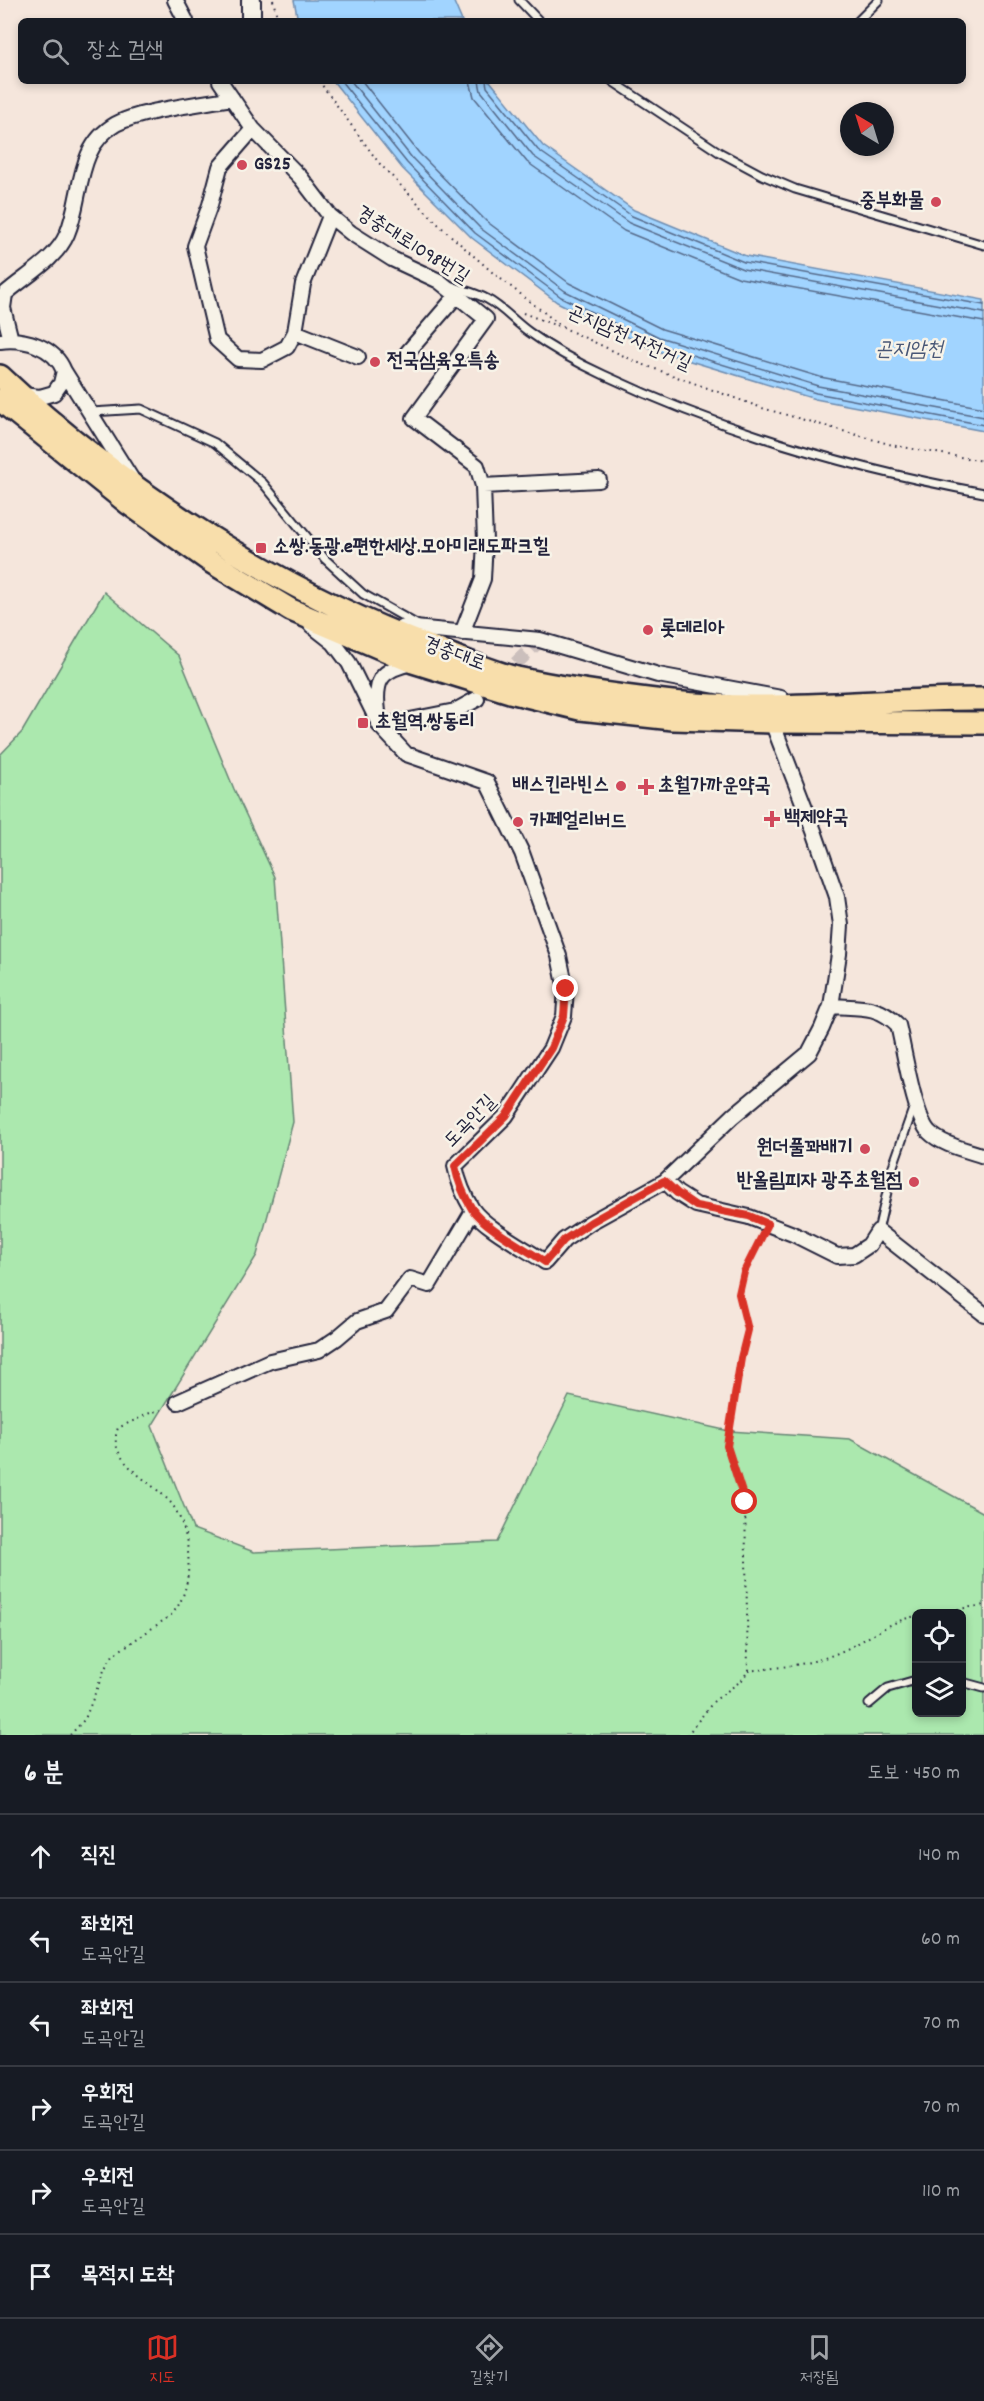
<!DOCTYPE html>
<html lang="ko">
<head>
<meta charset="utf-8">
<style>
	:root { --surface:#171b24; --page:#20242c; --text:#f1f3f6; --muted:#9ea1a6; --line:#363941; --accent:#d93025 }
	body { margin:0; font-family:Dekko,"Poor Story",sans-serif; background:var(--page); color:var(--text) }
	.controls { position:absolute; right:18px; bottom:18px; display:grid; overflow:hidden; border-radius:9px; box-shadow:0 3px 9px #0003 }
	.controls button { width:54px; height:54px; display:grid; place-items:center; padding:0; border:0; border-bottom:2px solid var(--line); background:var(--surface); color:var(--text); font:30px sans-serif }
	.compass { position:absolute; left:840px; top:102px; width:54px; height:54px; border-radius:50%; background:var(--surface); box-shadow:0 3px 9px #0003; rotate:322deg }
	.stop { position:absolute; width:18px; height:18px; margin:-14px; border:4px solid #d93025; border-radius:50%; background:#fff }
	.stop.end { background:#d93025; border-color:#fff; box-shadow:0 2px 6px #0008 }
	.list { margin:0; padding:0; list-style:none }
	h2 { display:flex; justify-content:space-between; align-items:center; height:78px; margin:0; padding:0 24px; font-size:26px }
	h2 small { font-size:20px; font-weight:400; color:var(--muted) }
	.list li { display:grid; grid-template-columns:39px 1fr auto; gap:18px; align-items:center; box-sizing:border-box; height:84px; padding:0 24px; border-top:2px solid var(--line) }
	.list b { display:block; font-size:22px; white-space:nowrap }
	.list p { margin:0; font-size:20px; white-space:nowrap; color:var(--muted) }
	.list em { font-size:20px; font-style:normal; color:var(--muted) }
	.icon { flex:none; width:33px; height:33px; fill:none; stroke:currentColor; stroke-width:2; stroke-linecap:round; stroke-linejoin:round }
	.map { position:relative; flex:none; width:984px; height:1735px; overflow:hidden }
	.search { position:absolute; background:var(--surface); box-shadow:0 3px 9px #0003; left:18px; right:18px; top:18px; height:66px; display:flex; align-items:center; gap:15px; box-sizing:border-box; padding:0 21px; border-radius:9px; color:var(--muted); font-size:22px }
	.sheet { height:582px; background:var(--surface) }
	nav { display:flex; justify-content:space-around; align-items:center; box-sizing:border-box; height:84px; border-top:2px solid var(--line); background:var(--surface); font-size:16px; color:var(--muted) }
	nav a { display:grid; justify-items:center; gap:3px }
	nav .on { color:var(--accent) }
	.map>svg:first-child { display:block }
</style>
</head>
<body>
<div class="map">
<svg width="984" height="1735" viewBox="0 0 984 1735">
	<rect width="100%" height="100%" fill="#f5e6dc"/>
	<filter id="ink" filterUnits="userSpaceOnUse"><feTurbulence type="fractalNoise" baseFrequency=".0167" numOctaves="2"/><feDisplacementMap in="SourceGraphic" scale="12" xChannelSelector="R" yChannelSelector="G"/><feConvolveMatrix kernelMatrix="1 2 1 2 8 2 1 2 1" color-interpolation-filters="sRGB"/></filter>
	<g filter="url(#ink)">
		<path fill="#abe8ae" stroke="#668574" stroke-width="1.5" fill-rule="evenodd" d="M104,592l75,64 55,133 41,88 18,245 -36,133 -105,171 41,103 61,23 243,-10 72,-146 160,35 121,8 134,74v222h-984v-980l22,-23zM916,1614h46v98h-46z"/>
		<path fill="#a1d4ff" stroke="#6e8db1" stroke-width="1.5" d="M294,0h159l9,21h-164z
			M333,81h157l53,65 91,64 112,46 238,44v131l-169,-32 -161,-49 -97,-48 -85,-64 -70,-70z"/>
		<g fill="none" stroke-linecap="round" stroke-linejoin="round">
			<path stroke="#556989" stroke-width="1.5" d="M341,81l66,82 68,70 86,64 95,47 160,49 168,32
				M351,81l61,77 68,70 85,63 94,46 159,49 166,31
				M362,81l57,72 67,68 83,62 93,46 158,48 164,31
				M470,81l4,16 53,65 97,69 116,47 244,44
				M479,81l2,10 52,65 96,67 114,46 241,44
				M486,81l1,6 51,63 94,66 112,46 240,43"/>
			<path stroke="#cbbfbc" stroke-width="14" stroke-dasharray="14 7" stroke-linecap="butt" d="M501,678l39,-38"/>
			<g stroke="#22223b" stroke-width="11">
				<path id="lane" d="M519,0l20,21
					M858,21l21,-21
					M612,81l107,71 43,23 33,14 189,56
					M452,286c11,4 24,7 35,13 15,8 28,23 42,33 23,17 49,31 75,43 121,57 248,94 380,118
					M91,412l50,-3 74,34 48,40 62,76 38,35 55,31
					M878,1231l15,-65 21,-60
					M962,1682l22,6
					M869,1704l19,-16 28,-8"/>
			</g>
			<g stroke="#22223b" stroke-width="18">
				<path id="street" d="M175,0l11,21
					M220,81l33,48 48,49 29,38 21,17 41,26 47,22 47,38 -72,99 63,48 6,20 2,55 -2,38 -21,54
					M253,129l-33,38 -10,38 -15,41 22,94 21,19 24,1 25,-13 8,-15 8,-48 27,-68
					M295,332l63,25
					M11,340l-8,-32 2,-14c20,-18 51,-34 62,-60 16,-37 8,-87 49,-110 26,-14 86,-20 116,-26
					M0,341c24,-3 54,5 64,30l67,107
					M407,353l50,-58
					M22,395l18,2 14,-4 7,-10 3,-12
					M483,486l116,-6
					M311,625l23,18 15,20 31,63 26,28 81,28 35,71 37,103 7,33 -2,27 -13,32 -45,68 -51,50c3,15 9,30 17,43 12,18 54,40 73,53l19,-22 27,-18 74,-41 12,12 19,12 53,12 44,17 44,22 17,-1 15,-10 9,-14 106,83
					M394,630l11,-3 20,2 115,11 118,35 123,23
					M378,712c-4,-33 3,-42 34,-49
					M380,726l75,-15 22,-12
					M831,1006c28,2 46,-2 67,19 6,24 16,91 31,107 13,13 38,18 55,24
					M665,1181l68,-65 76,-63 13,-25 9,-22 8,-52 2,-29 -4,-28 -23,-66 -42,-109
					M178,1402l92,-41 49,-11 18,-12 20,-17 29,-10 24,-32 19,6 44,-74"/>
			</g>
			<g stroke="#22223b" stroke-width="22">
				<path id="secondary" d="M251,0v21"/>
			</g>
			<g stroke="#22223b" stroke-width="26">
				<path id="primary" d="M0,376c119,112 278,214 431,271 28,11 57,24 86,31 51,11 104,18 155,24 103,11 208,-4 312,-3
					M0,400l129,104 82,58 80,48 122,52 97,30 70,17 93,10 99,3 212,1"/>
			</g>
			<path stroke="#22223b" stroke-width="2" stroke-dasharray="1.5 4.5" stroke-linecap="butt" d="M273,0l5,21
				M319,81l60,82 62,64 51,45 72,56 75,35 123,45 134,38 88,15
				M523,313l37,14
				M928,1614l56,-9
				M748,1671c32,-4 63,-6 92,-19 26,-11 49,-31 76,-36
				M70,1735l15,-16 20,-51 8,-13 57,-39c26,-25 22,-81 4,-109 -15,-23 -70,-44 -56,-79l34,-16 13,-3
				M687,1735l27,-34 28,-21 6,-9 -3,-169 -18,-56 14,-88 7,-28 -9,-36 5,-22 17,-35"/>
			<use href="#lane" stroke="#f7f3e8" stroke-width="7"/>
			<use href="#street" stroke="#f7f3e8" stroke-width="14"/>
			<use href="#secondary" stroke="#f7f3e8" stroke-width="18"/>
			<use href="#primary" stroke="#f8deab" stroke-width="21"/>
		</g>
	</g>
	<g fill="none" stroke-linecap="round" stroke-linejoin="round" filter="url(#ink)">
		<path stroke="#d93025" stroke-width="8" d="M566,989l-2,27 -13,32 -45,68 -51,50c3,15 9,30 17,43 12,18 54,40 73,53l19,-22 27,-18 73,-41 13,12 19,13 53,10 19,8 -24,48 -5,22 9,36 -7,28 -14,88 18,56"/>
	</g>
	<g fill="#d1495b" stroke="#f7f3e8" stroke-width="2">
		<circle cx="242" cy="165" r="6"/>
		<circle cx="936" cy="202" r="6"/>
		<circle cx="375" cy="362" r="6"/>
		<rect x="255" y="542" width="12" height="12" rx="3"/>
		<circle cx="648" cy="630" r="6"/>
		<rect x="357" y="717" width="12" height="12" rx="3"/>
		<circle cx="621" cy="786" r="6"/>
		<path d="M643 778h6v6h6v6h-6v6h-6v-6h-6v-6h6z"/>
		<path d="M769 810h6v6h6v6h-6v6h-6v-6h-6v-6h6z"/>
		<circle cx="518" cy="822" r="6"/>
		<circle cx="865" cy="1149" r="6"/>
		<circle cx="914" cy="1182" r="6"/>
	</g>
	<g text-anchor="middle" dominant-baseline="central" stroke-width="5" stroke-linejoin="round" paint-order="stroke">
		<g font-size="20" font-weight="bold" fill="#22223b" stroke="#f7f3e8" text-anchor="start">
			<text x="254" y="165">GS25</text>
			<text x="924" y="202" text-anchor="end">중부화물</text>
			<text x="387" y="362">전국삼육오특송</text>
			<text x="273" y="548">소쌍.동광.e편한세상.모아미래도파크힐</text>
			<text x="660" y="630">롯데리아</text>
			<text x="375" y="723">초월역.쌍동리</text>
			<text x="609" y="786" text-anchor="end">배스킨라빈스</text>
			<text x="658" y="787">초월가까운약국</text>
			<text x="784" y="819">백제약국</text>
			<text x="530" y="822">카페얼리버드</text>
			<text x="853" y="1149" text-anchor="end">원더풀꽈배기</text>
			<text x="902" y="1182" text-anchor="end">반올림피자 광주초월점</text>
		</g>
		<g font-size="20" fill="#22223b" stroke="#f7f3e8">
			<text transform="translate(412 246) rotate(32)">경충대로1098번길</text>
			<text transform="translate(629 339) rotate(24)">곤지암천 자전거길</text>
			<text transform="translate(454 655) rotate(20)">경충대로</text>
			<text transform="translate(471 1122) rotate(-46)">도곡안길</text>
		</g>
		<g font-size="21" font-style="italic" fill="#485776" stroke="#f7f3e8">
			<text x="909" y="351">곤지암천</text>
		</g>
	</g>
</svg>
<div class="controls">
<button><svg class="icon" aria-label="locate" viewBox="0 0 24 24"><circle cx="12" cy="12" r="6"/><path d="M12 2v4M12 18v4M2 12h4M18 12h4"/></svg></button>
<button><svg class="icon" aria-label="layers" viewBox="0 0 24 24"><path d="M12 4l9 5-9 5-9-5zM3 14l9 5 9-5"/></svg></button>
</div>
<svg class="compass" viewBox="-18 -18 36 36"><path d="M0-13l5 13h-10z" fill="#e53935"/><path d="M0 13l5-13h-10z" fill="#9ea1a6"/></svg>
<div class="stop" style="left:745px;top:1502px"></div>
<div class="stop end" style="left:566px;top:989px"></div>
<div class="search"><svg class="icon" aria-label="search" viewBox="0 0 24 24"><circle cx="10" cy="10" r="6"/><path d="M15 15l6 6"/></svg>장소 검색</div>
</div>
<section class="sheet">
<h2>6 분<small>도보 · 450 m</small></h2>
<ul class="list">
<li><svg class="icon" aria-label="ahead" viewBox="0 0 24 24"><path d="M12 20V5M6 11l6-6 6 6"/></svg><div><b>직진</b></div><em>140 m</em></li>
<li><svg class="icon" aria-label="left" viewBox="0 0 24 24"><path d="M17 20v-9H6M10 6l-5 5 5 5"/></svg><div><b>좌회전</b><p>도곡안길</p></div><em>60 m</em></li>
<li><svg class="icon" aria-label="left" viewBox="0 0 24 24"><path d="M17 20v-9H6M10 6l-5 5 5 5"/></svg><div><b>좌회전</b><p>도곡안길</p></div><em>70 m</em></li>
<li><svg class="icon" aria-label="right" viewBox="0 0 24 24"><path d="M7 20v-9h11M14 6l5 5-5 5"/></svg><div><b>우회전</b><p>도곡안길</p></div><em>70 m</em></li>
<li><svg class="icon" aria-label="right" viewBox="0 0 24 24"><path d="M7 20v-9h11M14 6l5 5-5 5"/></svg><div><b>우회전</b><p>도곡안길</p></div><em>110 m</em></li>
<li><svg class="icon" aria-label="arrive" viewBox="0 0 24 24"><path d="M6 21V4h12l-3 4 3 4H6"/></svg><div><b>목적지 도착</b></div></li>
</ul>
</section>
<nav>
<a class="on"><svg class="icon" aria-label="map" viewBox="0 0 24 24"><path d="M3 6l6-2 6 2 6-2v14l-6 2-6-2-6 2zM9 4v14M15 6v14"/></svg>지도</a>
<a><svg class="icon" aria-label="directions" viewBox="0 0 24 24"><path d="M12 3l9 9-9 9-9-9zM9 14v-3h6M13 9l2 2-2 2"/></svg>길찾기</a>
<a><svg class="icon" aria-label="saved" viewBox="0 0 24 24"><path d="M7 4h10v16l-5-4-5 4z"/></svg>저장됨</a>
</nav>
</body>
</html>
